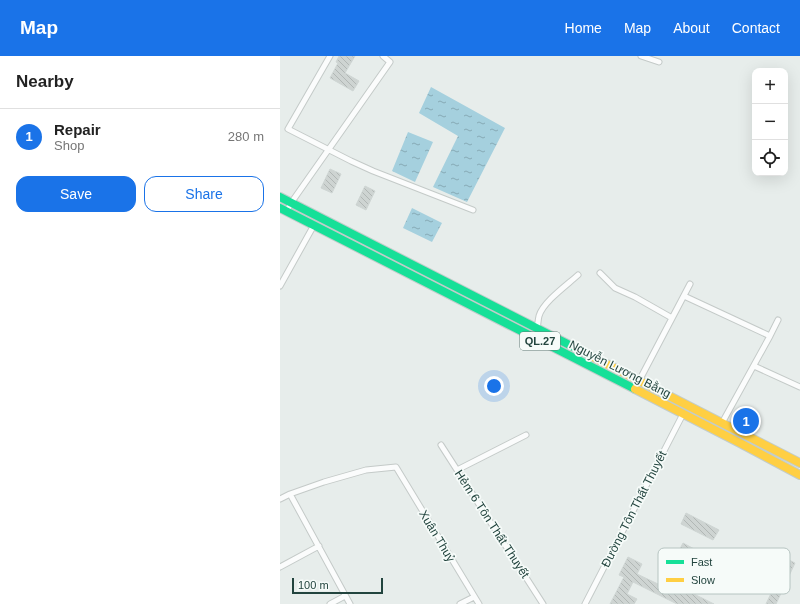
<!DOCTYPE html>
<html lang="en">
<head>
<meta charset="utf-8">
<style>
	:root { --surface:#fff; --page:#f6f6f6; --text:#222; --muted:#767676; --line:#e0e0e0; --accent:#1a73e8 }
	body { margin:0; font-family:Arial,sans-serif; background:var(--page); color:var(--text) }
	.controls { position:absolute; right:12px; top:12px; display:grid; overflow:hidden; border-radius:8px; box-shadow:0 4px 16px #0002 }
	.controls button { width:36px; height:36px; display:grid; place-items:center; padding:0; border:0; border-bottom:1px solid var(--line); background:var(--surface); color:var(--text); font:20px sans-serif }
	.scale { position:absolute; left:12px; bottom:10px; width:91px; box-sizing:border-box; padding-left:4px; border:2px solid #22443e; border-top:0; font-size:11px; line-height:14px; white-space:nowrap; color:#22443e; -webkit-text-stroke:3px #f6fbf9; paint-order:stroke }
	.you { position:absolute; left:214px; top:330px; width:14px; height:14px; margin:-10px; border:3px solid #fff; border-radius:50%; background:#1a73e8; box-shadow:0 0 0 6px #1a73e833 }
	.badge { display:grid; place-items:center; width:26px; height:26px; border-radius:50%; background:var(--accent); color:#fff; font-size:13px; font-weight:700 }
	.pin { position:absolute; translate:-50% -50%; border:2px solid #fff; box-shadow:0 1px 4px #0006 }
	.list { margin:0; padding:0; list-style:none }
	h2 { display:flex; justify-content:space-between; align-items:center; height:52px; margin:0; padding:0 16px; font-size:17px }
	h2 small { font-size:13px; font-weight:400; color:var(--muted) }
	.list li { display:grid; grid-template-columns:26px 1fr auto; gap:12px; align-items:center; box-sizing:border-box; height:56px; padding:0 16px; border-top:1px solid var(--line) }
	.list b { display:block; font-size:15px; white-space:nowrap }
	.list p { margin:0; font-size:13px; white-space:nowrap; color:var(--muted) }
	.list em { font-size:13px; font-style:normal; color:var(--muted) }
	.actions { display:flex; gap:8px; padding:12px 16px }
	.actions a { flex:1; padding:9px 0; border:1px solid var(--accent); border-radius:12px; text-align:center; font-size:14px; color:var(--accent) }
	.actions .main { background:var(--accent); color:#fff }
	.icon { flex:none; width:22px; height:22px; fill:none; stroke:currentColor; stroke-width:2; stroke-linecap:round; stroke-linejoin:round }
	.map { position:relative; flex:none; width:520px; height:548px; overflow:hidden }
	header { display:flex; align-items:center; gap:24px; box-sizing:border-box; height:56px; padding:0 20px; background:var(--accent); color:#fff }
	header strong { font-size:19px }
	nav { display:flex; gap:22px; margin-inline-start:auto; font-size:14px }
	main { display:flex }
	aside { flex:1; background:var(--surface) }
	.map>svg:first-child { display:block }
</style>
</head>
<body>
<header>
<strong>Map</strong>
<nav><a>Home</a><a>Map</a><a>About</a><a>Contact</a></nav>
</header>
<main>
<aside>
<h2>Nearby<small></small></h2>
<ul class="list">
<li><span class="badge">1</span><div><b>Repair</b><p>Shop</p></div><em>280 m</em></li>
</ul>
<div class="actions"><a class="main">Save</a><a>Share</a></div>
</aside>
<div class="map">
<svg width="520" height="548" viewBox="0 0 520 548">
	<defs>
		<pattern id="water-ripples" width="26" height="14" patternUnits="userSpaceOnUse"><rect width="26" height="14" fill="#a5d0de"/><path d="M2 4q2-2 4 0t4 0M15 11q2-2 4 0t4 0" fill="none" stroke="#86aab5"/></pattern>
		<pattern id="building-back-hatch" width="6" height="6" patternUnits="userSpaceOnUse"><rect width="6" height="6" fill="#ced4d2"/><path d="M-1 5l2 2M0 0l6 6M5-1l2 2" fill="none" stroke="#b1b7b5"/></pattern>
	</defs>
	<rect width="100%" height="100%" fill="#e7edeb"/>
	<path fill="url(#water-ripples)" d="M151,31l74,41 -38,74 -34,-15 25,-51 -39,-23z
		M128,76l25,10 -18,40 -23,-11z
		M132,152l30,15 -10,19 -29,-14z"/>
	<path fill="url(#building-back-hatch)" stroke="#cfd6d4" d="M59,0h16l-10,17 14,8 -6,10 -23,-13 8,-15 -2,-1z
		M50,113l11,5 -9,19 -11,-5z
		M85,130l10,5 -9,19 -10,-5z
		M406,457l33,17 -6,10 -32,-16z
		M403,487l15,8 -17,33 -15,-8z
		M348,501l14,7 -5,10 42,20 3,-6 32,16h-37l-44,-22 -6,12 10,5 -3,5h-24l14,-27 -5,-2z
		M507,503l8,4 -19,41h-10z"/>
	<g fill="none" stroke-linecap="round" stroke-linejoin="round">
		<g stroke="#c4cac8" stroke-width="7">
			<path id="street" d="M50,0l-42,73 63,32 22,10 100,39
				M361,0l18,6
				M7,155l4,-8 99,-141 -7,-6
				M320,217l15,15 20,9 37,21
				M0,230l34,-61
				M404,240l86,40 -48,87
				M257,273c1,-5 1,-9 2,-13 4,-14 28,-31 39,-41
				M490,280l8,-16
				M474,310l46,21
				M359,325l51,-97
				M161,389l102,159
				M177,414l69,-35
				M10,438l60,110
				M0,443l10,-5 34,-12 42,-12 30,-3 83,137
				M0,511l39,-21
				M50,548l15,-8
				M180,548l14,-7
				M305,548l98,-190"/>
		</g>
		<g stroke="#c2ccca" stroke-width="10">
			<path id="fast" d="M0,141l311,159
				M0,152l355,181"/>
		</g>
		<g stroke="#c2ccca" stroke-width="10">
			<path id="slow" d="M311,300l209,107
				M355,333l105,54 60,32"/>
		</g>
		<use href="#street" stroke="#fbfcfc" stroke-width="5"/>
		<use href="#fast" stroke="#16e098" stroke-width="8"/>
		<use href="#slow" stroke="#ffcf43" stroke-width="8"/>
	</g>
	<g text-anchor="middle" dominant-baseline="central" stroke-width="3.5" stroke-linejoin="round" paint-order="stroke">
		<rect fill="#f6fbf9" stroke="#627b76" stroke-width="1" x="240" y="276" width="40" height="18" rx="3"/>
		<g font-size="11" font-weight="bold" fill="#22443e">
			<text x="260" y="285">QL.27</text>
		</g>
		<g font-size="12" fill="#22443e" stroke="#f6fbf9">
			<text transform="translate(340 313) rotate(27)">Nguyễn Lương Bằng</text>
			<text transform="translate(354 453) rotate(-63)">Đường Tôn Thất Thuyết</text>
			<text transform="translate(212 468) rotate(57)">Hẻm 6 Tôn Thất Thuyết</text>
			<text transform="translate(157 480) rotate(59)">Xuân Thuỷ</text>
		</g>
	</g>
	<rect x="378" y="492" width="132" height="46" rx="6" fill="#f6fbf9" stroke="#b6c4c1" stroke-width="1"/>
	<rect x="386" y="504" width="18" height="4" fill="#16e098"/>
	<rect x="386" y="522" width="18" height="4" fill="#ffcf43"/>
	<g font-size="11" fill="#22443e">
		<text x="411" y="510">Fast</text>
		<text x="411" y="528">Slow</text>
	</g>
</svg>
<div class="controls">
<button>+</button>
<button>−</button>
<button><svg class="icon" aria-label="locate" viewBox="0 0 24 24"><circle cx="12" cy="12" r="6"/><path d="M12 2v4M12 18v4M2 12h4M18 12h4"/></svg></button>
</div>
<div class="scale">100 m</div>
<div class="you"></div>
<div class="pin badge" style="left:466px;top:365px">1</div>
</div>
</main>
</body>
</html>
